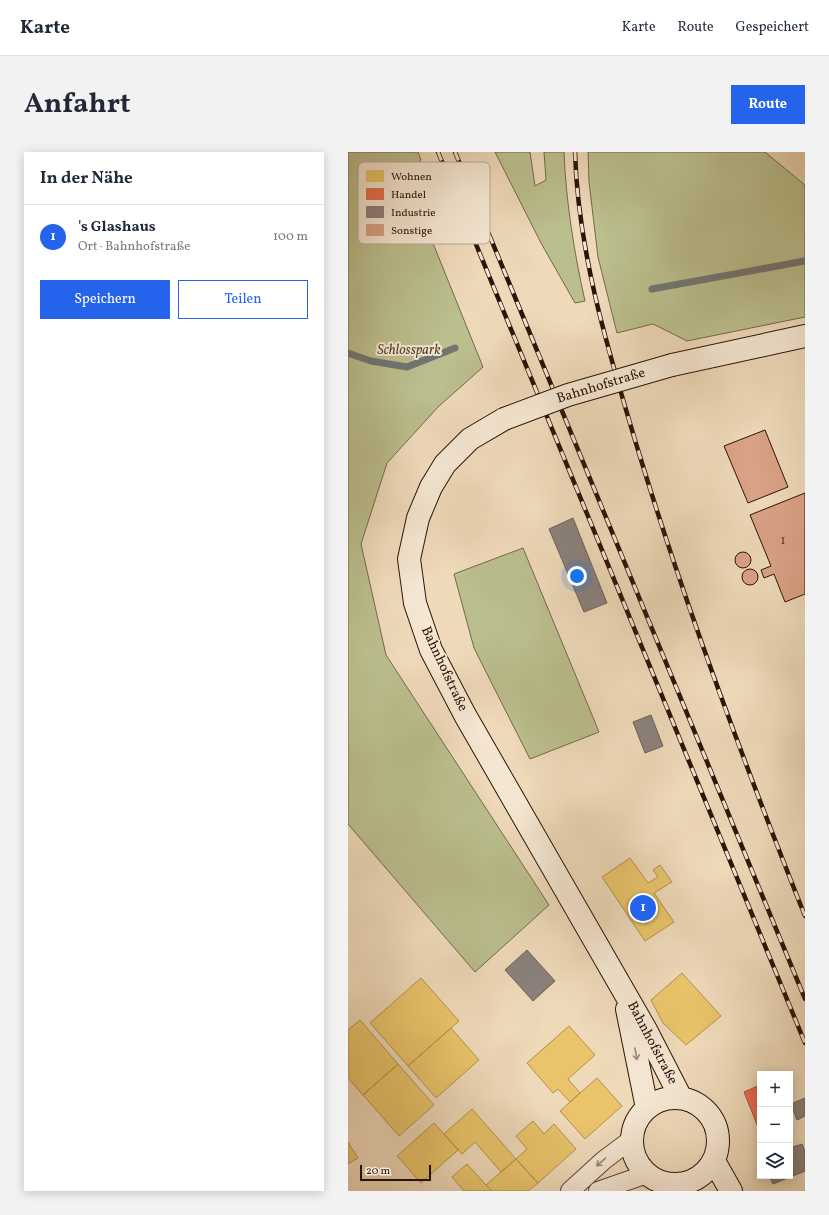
<!DOCTYPE html>
<html lang="de">
<head>
<meta charset="utf-8">
<style>
	:root { --surface:#fff; --page:#f2f2f3; --text:#1f2937; --muted:#747a83; --line:#e0e1e3; --accent:#2563eb }
	body { margin:0; font-family:Vollkorn,serif; background:var(--page); color:var(--text) }
	.controls { position:absolute; right:12px; bottom:12px; display:grid; overflow:hidden; border-radius:0px; box-shadow:0 2px 10px #0003 }
	.controls button { width:36px; height:36px; display:grid; place-items:center; padding:0; border:0; border-bottom:1px solid var(--line); background:var(--surface); color:var(--text); font:20px sans-serif }
	.scale { position:absolute; left:12px; bottom:10px; width:71px; box-sizing:border-box; padding-left:4px; border:2px solid #2d1305; border-top:0; font-size:11px; line-height:14px; white-space:nowrap; color:#2d1305; -webkit-text-stroke:3px #f4e6d2; paint-order:stroke }
	.you { position:absolute; left:229px; top:424px; width:14px; height:14px; margin:-10px; border:3px solid #fff; border-radius:50%; background:#1a73e8; box-shadow:0 0 0 6px #1a73e833 }
	.badge { display:grid; place-items:center; width:26px; height:26px; border-radius:50%; background:var(--accent); color:#fff; font-size:13px; font-weight:700 }
	.pin { position:absolute; translate:-50% -50%; border:2px solid #fff; box-shadow:0 1px 4px #0006 }
	.list { margin:0; padding:0; list-style:none }
	h2 { display:flex; justify-content:space-between; align-items:center; height:52px; margin:0; padding:0 16px; font-size:17px }
	h2 small { font-size:13px; font-weight:400; color:var(--muted) }
	.list li { display:grid; grid-template-columns:26px 1fr auto; gap:12px; align-items:center; box-sizing:border-box; height:64px; padding:0 16px; border-top:1px solid var(--line) }
	.list b { display:block; font-size:15px; white-space:nowrap }
	.list p { margin:0; font-size:13px; white-space:nowrap; color:var(--muted) }
	.list em { font-size:13px; font-style:normal; color:var(--muted) }
	.actions { display:flex; gap:8px; padding:12px 16px }
	.actions a { flex:1; padding:9px 0; border:1px solid var(--accent); border-radius:0px; text-align:center; font-size:14px; color:var(--accent) }
	.actions .main { background:var(--accent); color:#fff }
	.icon { flex:none; width:22px; height:22px; fill:none; stroke:currentColor; stroke-width:2; stroke-linecap:round; stroke-linejoin:round }
	.map { position:relative; flex:none; width:457px; height:1039px; overflow:hidden; border-radius:0px }
	header { display:flex; align-items:center; gap:24px; box-sizing:border-box; height:56px; padding:0 20px; background:var(--surface); border-bottom:1px solid var(--line) }
	header strong { font-size:19px }
	nav { display:flex; gap:22px; margin-inline-start:auto; font-size:14px }
	.intro { display:flex; align-items:center; justify-content:space-between; box-sizing:border-box; height:96px; padding:0 24px }
	h1 { margin:0; font-size:28px }
	.button { padding:10px 18px; border-radius:0px; background:var(--accent); color:#fff; font-size:14px; font-weight:700 }
	main { display:flex; gap:24px; padding:0 24px }
	aside { flex:1; background:var(--surface); border-radius:0px; box-shadow:0 2px 10px #0003 }
	.map>svg:first-child { display:block }
</style>
</head>
<body>
<header>
<strong>Karte</strong>
<nav><a>Karte</a><a>Route</a><a>Gespeichert</a></nav>
</header>
<div class="intro"><h1>Anfahrt</h1><a class="button">Route</a></div>
<main>
<aside>
<h2>In der Nähe<small></small></h2>
<ul class="list">
<li><span class="badge">1</span><div><b>'s Glashaus</b><p>Ort · Bahnhofstraße</p></div><em>100 m</em></li>
</ul>
<div class="actions"><a class="main">Speichern</a><a>Teilen</a></div>
</aside>
<div class="map">
<svg width="457" height="1039" viewBox="0 0 457 1039">
	<rect width="100%" height="100%" fill="#eed9b9"/>
	<filter id="stains"><feTurbulence type="fractalNoise" baseFrequency=".005" numOctaves="4"/><feColorMatrix values="0 0 0 0 .2 0 0 0 0 .09 0 0 0 0 .02 0 0 0 .5 -.17"/></filter>
	<radialGradient id="worn" r=".72"><stop offset=".6" stop-color="#630" stop-opacity="0"/><stop offset="1" stop-color="#630" stop-opacity=".3"/></radialGradient>
	<path fill="#bbbe8d" stroke="#746849" d="M0,0h70l3,8 -16,14 78,193 -45,40 -51,56 -26,81 25,111 163,250 -74,67 -127,-148z
		M147,0h35l5,34 11,-6 -2,-28h20c2,50 10,100 21,149l-10,2 -34,-60z
		M240,0h177l40,33v132l-118,24 -34,-17 -36,9 -19,-76 -9,-75z
		M175,396l76,184 -69,27 -56,-111 -20,-74z"/>
	<path fill="#e9c46a" stroke="#b18f4c" d="M282,706l18,25 10,-6 -5,-7 7,-5 12,17 -18,11 20,29 -29,19 -43,-64z
		M334,821l39,43 -35,29 -23,-22 -12,-23z
		M73,826l38,43 -51,45 -38,-43z
		M12,868l38,44 -35,31 -15,-17v-48z
		M221,874l26,29 -27,24 12,14 -10,9 -12,-13 -5,4 -26,-30z
		M103,876l28,32 -43,38 -28,-32z
		M50,912l36,41 -35,31 -36,-41z
		M249,926l25,28 -37,33 -25,-28z
		M124,957l44,50 -15,13 -26,-30 -13,12 -18,-20z
		M185,969l11,13 10,-10 22,25 -38,34 -22,-24 11,-10 -11,-13z
		M86,971l24,27 -37,33 -24,-27z
		M0,990l10,16 -10,6z
		M168,1007l22,24 -10,8h-36l-6,-6z
		M119,1012l19,21 6,6h-28l-12,-14z"/>
	<path fill="#e76f51" stroke="#af533a" d="M412,933v47l-16,-40z"/>
	<path fill="#8a817c" stroke="#6e6058" d="M225,366l34,85 -23,9 -35,-83z
		M303,563l12,31 -18,7 -12,-31z
		M179,798l28,31 -22,20 -28,-31z
		M457,946v18l-8,4 -6,-16z
		M454,992l3,7v20l-32,13 -4,-8h21v-28z"/>
	<g fill="none" stroke-linecap="round" stroke-linejoin="round">
		<path stroke="#727572" stroke-width="7" d="M304,137l153,-28
			M0,201l23,8 36,6 48,-19"/>
	</g>
	<path fill="#daa286" stroke="#2d1305" d="M417,278l23,57 -40,16 -24,-57z
		M457,341v101l-20,8 -11,-28 -10,4 -3,-8 10,-4 -21,-51z
		M387 408a8 8 0 1 1 16 0a8 8 0 1 1-16 0Z
		M394 425a8 8 0 1 1 16 0a8 8 0 1 1-16 0Z"/>
	<g fill="none" stroke-linecap="round" stroke-linejoin="round">
		<g stroke="#5d4432" stroke-width="20">
			<path id="street" d="M222,1039l34,-31 28,-21
				M250,1039l49,-17"/>
		</g>
		<g stroke="#2d1305" stroke-width="24">
			<path id="secondary" d="M324,213l133,-29
				M156,267l-34,20 -25,25 -14,23 -13,31 -9,41 6,44 16,47 34,65 181,315 35,68
				M279,857l20,99
				M284 989a43 43 0 1 1 86 0a43 43 0 1 1-86 0Z
				M366,1009l17,30"/>
		</g>
		<use href="#street" stroke="#f4e6d2" stroke-width="18"/>
		<use href="#secondary" stroke="#f4e6d2" stroke-width="22"/>
		<g stroke="#2d1305" stroke-width="4.5">
			<path id="rail" d="M90,0l367,891
				M107,0l350,847
				M227,0c3,102 34,201 63,298 48,158 106,313 167,466"/>
		</g>
		<use href="#rail" stroke="#f4e6d2" stroke-width="3" stroke-dasharray="9" stroke-linecap="butt"/>
		<g stroke="#2d1305" stroke-width="24" stroke-linecap="butt">
			<path id="secondary-bridge" d="M156,267l64,-24 104,-30"/>
		</g>
		<use href="#secondary-bridge" stroke="#f4e6d2" stroke-width="22"/>
	</g>
	<defs><path id="oneway-shaft" d="M-6 0H5M1.5-3L5.5 0L1.5 3" fill="none" stroke-width="1.6" stroke-linecap="round" stroke-linejoin="round"/></defs>
	<g stroke="#9a8776">
		<use href="#oneway-shaft" transform="translate(288 902) rotate(80)"/>
		<use href="#oneway-shaft" transform="translate(253 1010) rotate(139)"/>
	</g>
	<g text-anchor="middle" dominant-baseline="central" stroke-width="4" stroke-linejoin="round" paint-order="stroke">
		<g font-size="12" fill="#583725">
			<text x="435" y="389">1</text>
		</g>
		<g font-size="14" font-style="italic" fill="#58462e" stroke="#f4e6d2">
			<text x="61" y="198">Schlosspark</text>
		</g>
		<g font-size="14" fill="#2d1305" stroke="#f4e6d2">
			<text transform="translate(253 234) rotate(-17)">Bahnhofstraße</text>
			<text transform="translate(96 517) rotate(65)">Bahnhofstraße</text>
			<text transform="translate(304 891) rotate(62)">Bahnhofstraße</text>
		</g>
	</g>
	<rect x="10" y="10" width="132" height="82" rx="6" fill="#f4e6d2" stroke="#b8a794" stroke-width="1"/>
	<rect x="18" y="18" width="18" height="12" fill="#e9c46a"/>
	<rect x="18" y="36" width="18" height="12" fill="#e76f51"/>
	<rect x="18" y="54" width="18" height="12" fill="#8a817c"/>
	<rect x="18" y="72" width="18" height="12" fill="#daa286"/>
	<g font-size="11" fill="#2d1305">
		<text x="43" y="28">Wohnen</text>
		<text x="43" y="46">Handel</text>
		<text x="43" y="64">Industrie</text>
		<text x="43" y="82">Sonstige</text>
	</g>
	<rect width="100%" height="100%" filter="url(#stains)"/>
	<rect width="100%" height="100%" fill="url(#worn)"/>
</svg>
<div class="controls">
<button>+</button>
<button>−</button>
<button><svg class="icon" aria-label="layers" viewBox="0 0 24 24"><path d="M12 4l9 5-9 5-9-5zM3 14l9 5 9-5"/></svg></button>
</div>
<div class="scale">20 m</div>
<div class="you"></div>
<div class="pin badge" style="left:295px;top:756px">1</div>
</div>
</main>
</body>
</html>
